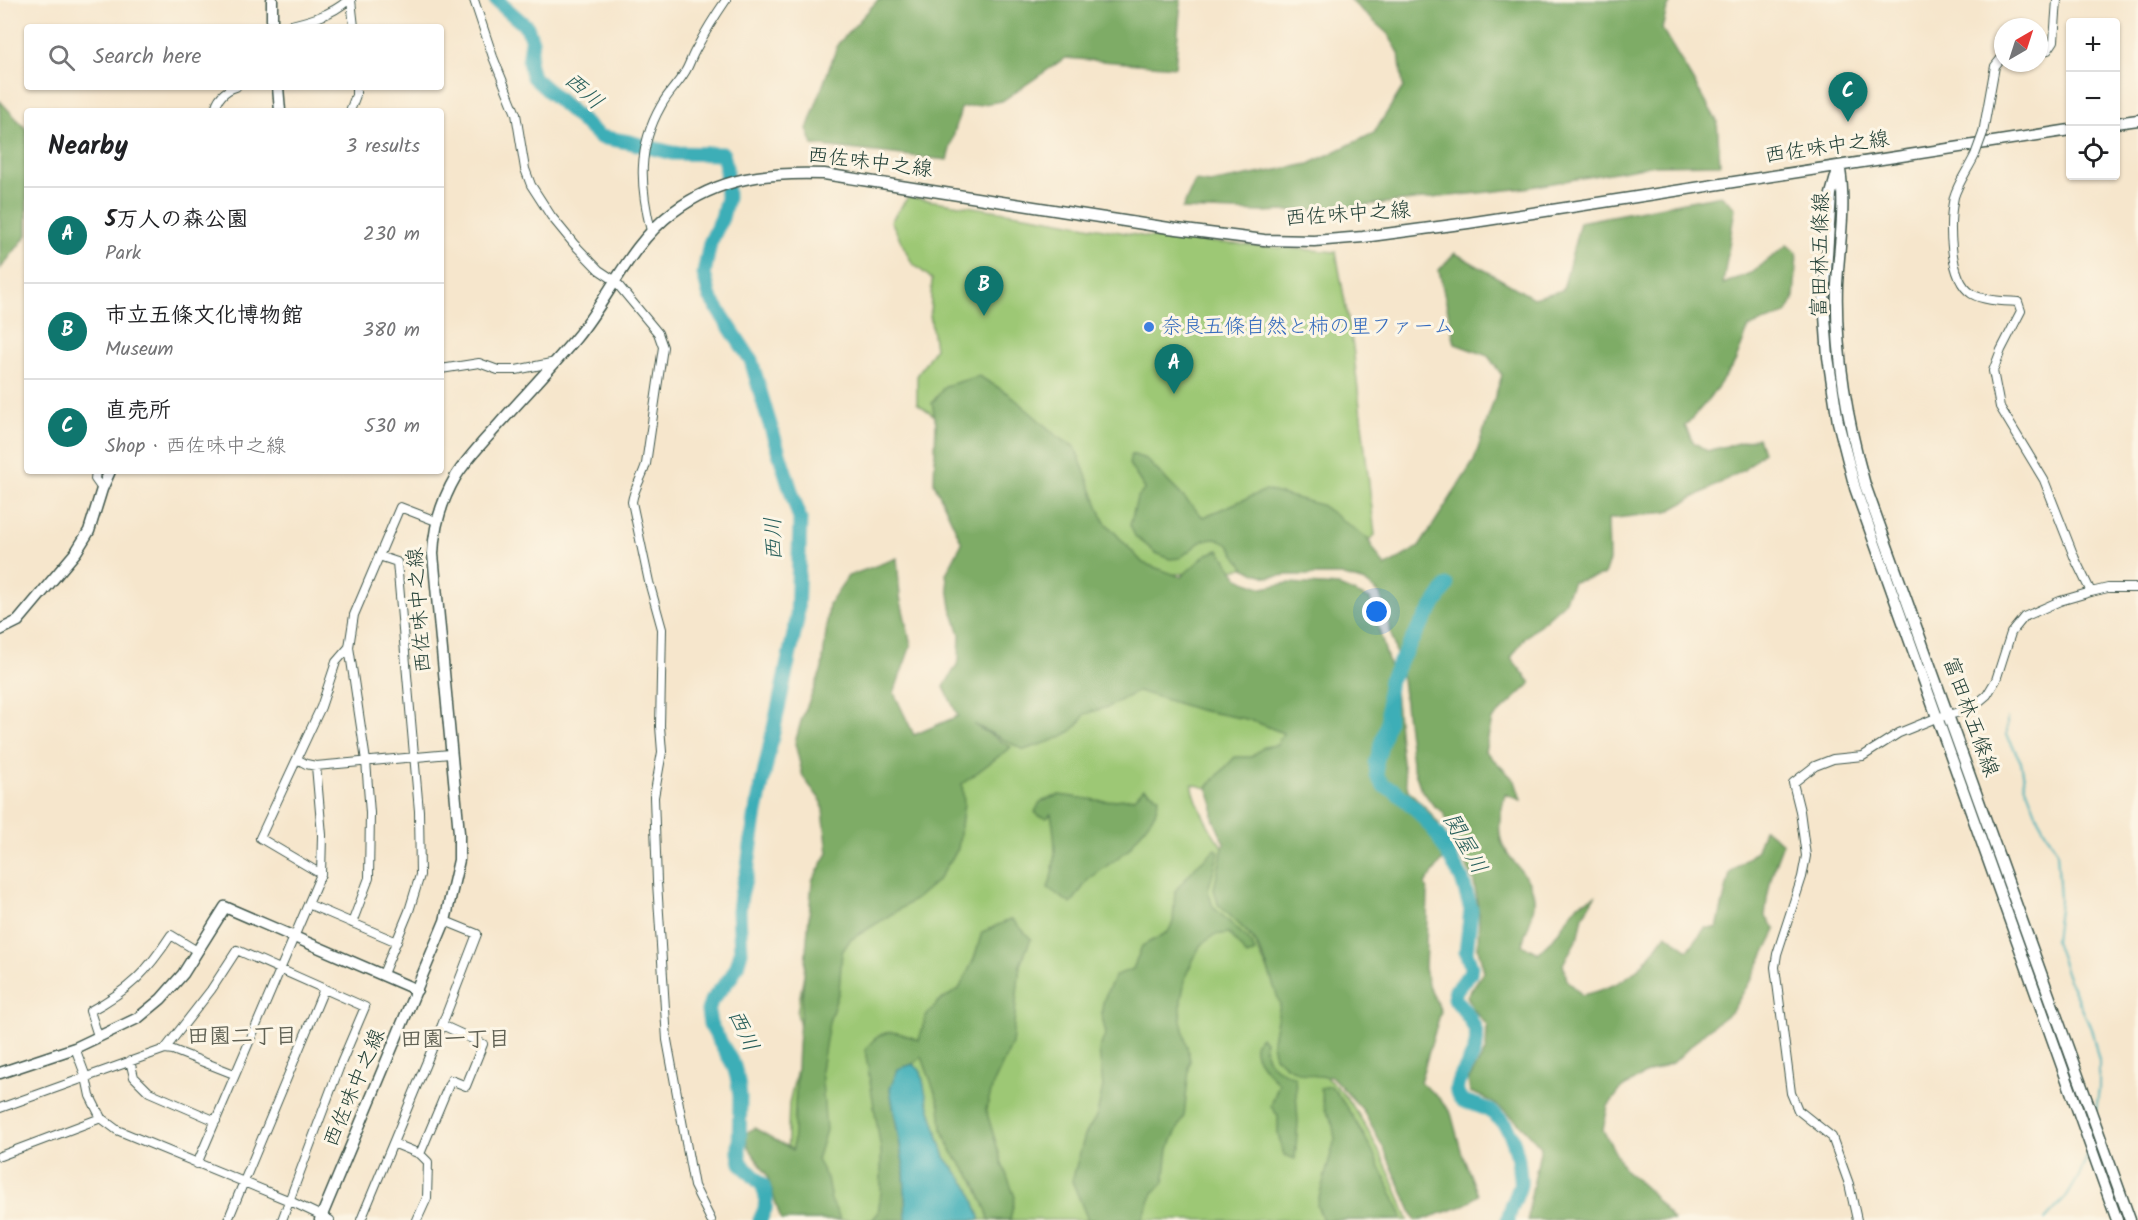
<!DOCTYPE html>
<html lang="en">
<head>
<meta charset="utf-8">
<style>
	:root { --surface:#fff; --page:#f6f6f6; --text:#202124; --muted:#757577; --line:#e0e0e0; --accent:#0f766e }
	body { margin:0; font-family:Kalam,"Klee One",sans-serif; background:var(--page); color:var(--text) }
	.controls { position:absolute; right:18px; top:18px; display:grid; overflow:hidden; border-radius:6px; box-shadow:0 2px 4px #0004 }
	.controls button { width:54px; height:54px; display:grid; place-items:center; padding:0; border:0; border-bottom:2px solid var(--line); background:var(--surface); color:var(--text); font:30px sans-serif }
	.compass { position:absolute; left:1994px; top:18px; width:54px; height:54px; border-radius:50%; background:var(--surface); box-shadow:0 2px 4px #0004; rotate:39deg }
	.you { position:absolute; left:1377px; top:612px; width:21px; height:21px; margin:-15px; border:4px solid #fff; border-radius:50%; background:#1a73e8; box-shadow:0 0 0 9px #1a73e833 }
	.badge { display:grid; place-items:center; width:39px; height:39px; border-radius:50%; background:var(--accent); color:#fff; font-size:20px; font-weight:700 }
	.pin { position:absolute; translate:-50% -50px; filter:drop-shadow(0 2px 3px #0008) }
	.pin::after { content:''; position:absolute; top:32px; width:21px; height:18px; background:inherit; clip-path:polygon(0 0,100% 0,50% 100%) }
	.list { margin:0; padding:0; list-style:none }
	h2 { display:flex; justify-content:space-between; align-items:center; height:78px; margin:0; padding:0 24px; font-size:26px }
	h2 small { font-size:20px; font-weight:400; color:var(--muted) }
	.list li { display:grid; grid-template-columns:39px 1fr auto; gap:18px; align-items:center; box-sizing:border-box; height:96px; padding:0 24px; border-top:2px solid var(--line) }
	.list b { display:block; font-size:22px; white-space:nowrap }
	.list p { margin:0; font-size:20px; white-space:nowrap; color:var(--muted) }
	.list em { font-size:20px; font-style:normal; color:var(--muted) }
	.icon { flex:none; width:33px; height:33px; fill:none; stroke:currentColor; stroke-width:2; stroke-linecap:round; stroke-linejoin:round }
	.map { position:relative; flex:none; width:2138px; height:1220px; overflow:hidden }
	.search { position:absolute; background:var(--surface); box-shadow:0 2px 4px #0004; left:24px; top:24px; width:420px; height:66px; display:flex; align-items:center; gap:15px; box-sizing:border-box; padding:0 21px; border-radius:6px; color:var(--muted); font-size:22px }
	.panel { position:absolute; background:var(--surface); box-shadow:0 2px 4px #0004; left:24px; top:108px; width:420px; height:366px; border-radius:6px }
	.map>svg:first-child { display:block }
</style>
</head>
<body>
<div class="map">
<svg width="2138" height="1220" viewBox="0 0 2138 1220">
	<rect width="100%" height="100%" fill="#fcf5e5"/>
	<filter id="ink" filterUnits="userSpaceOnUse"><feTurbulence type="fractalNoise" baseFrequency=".0167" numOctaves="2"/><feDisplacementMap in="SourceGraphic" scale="12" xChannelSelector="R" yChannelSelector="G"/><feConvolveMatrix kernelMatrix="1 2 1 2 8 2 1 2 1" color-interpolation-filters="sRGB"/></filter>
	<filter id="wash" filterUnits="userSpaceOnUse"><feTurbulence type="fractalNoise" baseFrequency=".008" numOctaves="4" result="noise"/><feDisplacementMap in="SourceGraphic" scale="24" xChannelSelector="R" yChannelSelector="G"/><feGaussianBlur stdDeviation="1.35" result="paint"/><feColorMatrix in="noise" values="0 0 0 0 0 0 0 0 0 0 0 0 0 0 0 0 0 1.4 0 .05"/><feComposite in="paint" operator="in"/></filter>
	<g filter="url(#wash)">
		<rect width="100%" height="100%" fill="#f6e6cc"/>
		<path fill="#9dc874" stroke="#5e8254" stroke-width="1.5" d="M908,197l130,20 109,20 189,15 17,95 22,188 -32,31 -48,-5 -79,11 -61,3 -238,-172v-27l18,-28 -5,-33 2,-36 -20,-16 -21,-42z
			M1131,682l146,34 17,30 -83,43 -19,-5c4,21 21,55 37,69l-3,55 27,32 66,134c37,16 76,108 89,146h-613l-9,-33 3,-84 14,-59 -6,-32 22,-120 140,-161h59z"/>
		<path fill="#7eac66" stroke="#4e744d" stroke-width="1.5" d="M878,0h303l-6,67 -110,-9 -63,43 -41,7 -14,52 -134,-15 -6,-16 31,-85z
			M1350,0h322l-5,9 -5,20 55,92 3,43 -65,1 -130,23 -195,21 -68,3 -80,-3 13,-28 15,2 99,-19 65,-31 29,-46 -4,-34 -11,-19z
			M0,101l27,29v105l-27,34z
			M1721,195l14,13 -12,76 30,-12 34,-27 10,8 -3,46 -8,15 -37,13 -14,35 -26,37 -24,27 8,16 14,9 51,-13 5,14 -19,18 -77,42 -59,7 1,42 -5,14 -31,7 -10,22 -39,35 -13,19 20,25 -39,37 -7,31 30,30 6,19 -16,-6c-3,14 -8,32 -4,46 7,24 36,38 33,65 -1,13 -9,27 -12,40l16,8 15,-14 25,-35 17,-8 -12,20 -4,19 -16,29 4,16 15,15c43,-9 60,-26 84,-61l22,16 17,-22h12l13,-55 27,-23 7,-21 19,14c-10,24 -16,47 -18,73l11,14 -24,48 -20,33 -27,21 -31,30 -29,12 -23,14 -14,18 -5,24 21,39 26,23 23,28h-145l1,-15 12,-58c-20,-23 -41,-45 -71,-55l-2,-11 18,-31 1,-25 -14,-16 -6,-13 17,-25 -6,-22 1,-35 -5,-32 -31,-70 -10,-7 -13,-18 -8,-24 -10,-84 -15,-63 -7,-22 -15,-12 -24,-7h-53l-21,2 -22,-8 -16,-24 -12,-6 -14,1 -23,18 -10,1 -14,-6 -21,-17 -5,-11 7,-27 8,-9 -16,-25 2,-10 15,5 57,58 63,-27 55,15 46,33 18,29 34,-20 55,-86 28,-86 -14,-19 -33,-12 -16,-74 16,-17 78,45 30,-8 17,-68z
			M979,376l30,18 49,43 17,10 29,74 39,42 38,14 26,-23 12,-4 20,29 24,9 25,-5 51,3 31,13 24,82 8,81 6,28 19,19 12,15 5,34 -19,26 3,11 -3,73 3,17 13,26 -21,71 20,17 11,14 11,41 16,41 -15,11 -42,14h-6l-31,-71 -22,-40 -30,-32 -16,-1 -15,-3 -15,-7 -11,-10 -3,-11 8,-41 -15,-43 -11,-22 -36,-35 -4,-15 10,-46 -11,-25v-13l-6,-18 28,-30h16l13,-10 13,-2 6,-12 -32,-13 -52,-10 -61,-19 -30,16 -23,7c-11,24 -38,28 -61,36l-51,-26 38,23 -49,37 2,19 -6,46 -20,31 -22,19 -66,41 -8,12 -3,39 -10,31 -8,48 5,60 -9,30 10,18 4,22 10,20h-60l-14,-45 -19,-29 -3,-12 9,-6 39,22 5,-105 14,-164 16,-28 -6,-51 -19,-25 -8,-34 6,-22 21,-52 7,-65 19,-28 49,-18 3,39 11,48 -17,48 20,42 44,-19 -14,-29 15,-26 1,-27 -9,-27 -5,-33 16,-31 -28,-60 2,-60 -4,-20 13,-17z
			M1144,788l15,9 -4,16 -27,37 -40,30 -17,24 -23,-16c9,-26 8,-48 3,-74l-4,4 -8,-2 -4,-4 5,-10 19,-7 45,6 31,-3z
			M1216,849l3,3 -11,38 5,17 35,32 7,13 -8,4 -18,-23 -15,2 -14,11 -14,29 -5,25v20l9,40 -6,56 -16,33 -4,34 -11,10 -11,27h-54l-16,-39 13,-46 12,-20 6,-28 -4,-37 7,-18c-9,-24 -2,-36 10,-57l17,-6 9,-23 26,-14 5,-10 2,-31 21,-25z
			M1012,919l19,20 -11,26 -8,79 -19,41 -7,25 16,53 13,34 -5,23h-21l-2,-8 -13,-31 -22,-29 -10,-23 -2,-23 -18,-49 -9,7 -15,5 -8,20 14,79 2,52h-34l6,-7 3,-21v-42l-16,-100c18,-24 28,-20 54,-10l7,-24 12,-14 21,-13 15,-30 8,-27z
			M1261,1037l4,4c-4,19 13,30 30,36l3,45 -3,37 -11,-4 -6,-21v-18l-7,-10 8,-23c-10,-9 -36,-33 -18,-46z
			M1331,1086c32,40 53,87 72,134h-80l-6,-15 18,-66 -3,-18 -7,-11 -5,-22z"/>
		<path fill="#3daeb7" stroke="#2e7676" stroke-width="1.5" d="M913,1064l8,7 6,29 18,57 25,32 10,28v3h-74l-2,-52 -14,-79 8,-20z"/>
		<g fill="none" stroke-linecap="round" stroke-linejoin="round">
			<path stroke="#3daeb7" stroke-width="2" d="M2007,718v17l14,27 4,22 13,34 19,34 3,48 -5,41 13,37 23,50 8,33v27l-3,23
				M2045,1220l23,-25 11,-19 10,-24"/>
			<path stroke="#3daeb7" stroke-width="15" d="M496,0l31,27 5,14 -3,21 4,15 67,60 29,5 43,11 51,1 3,13 1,31 -5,20 -12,25 -6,31 6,23 41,63 16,55 33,104 -3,101 -41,192 -9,60 -6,23 -2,16 2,41 -4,14 -6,11 -20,24 -3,10 2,13 24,42 4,15 2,15 -1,57 2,10 22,23 3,11 -1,12 -5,11
				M1447,586l-29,43 -28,51 -2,13v28l-12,42 1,13 7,10 10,4 21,18 22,26 25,45 9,31 -5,42 5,14 -1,7 -14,17 -2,8c8,10 19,22 22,35 5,24 -23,45 -19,59 3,11 12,10 22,14 27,9 37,33 40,61 0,5 2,13 1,18 -3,12 -10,22 -12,35"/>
		</g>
	</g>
	<g filter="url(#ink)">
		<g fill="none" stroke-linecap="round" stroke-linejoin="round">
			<g stroke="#3f564b" stroke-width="10">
				<path id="street" d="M351,0l3,27
					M474,0l19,57 23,57 9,55 6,16 20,31 23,28 25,26 15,10 44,53 5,14 -17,117c-4,14 -12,24 -14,38l17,80 13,47 -2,97 2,26 -8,45 3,85 10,158 27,146 17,34
					M283,27c22,-5 48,-11 65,-27
					M2039,51l9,-1 6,-9 3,-41
					M215,111c1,-12 10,-21 21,-24
					M350,111l6,-16v-8
					M1983,133l12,-67 8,-10
					M1975,155c-6,13 -17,28 -21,42 -5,24 -6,82 18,97 12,7 32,7 46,8l3,9 -20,39 -8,21 7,36 44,73 31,79 16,33
					M651,231c-11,-45 -14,-83 10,-125 6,-12 17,-22 24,-34 4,-6 6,-14 10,-21 9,-17 20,-35 31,-51
					M441,369l38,-6 19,7h18l40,-8
					M96,471l-1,8 7,10
					M379,556l18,6 22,249 1,64 -11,36 -26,63
					M297,759l9,5 10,2 134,-12
					M321,874l-61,-36 61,-131 15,-45 13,-15
					M308,904l89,38
					M352,923l17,-45 1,-65 -4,-52 -17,-114 5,-32 46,-108 36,14
					M98,1036l-8,-25c39,-21 57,-39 81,-76l26,16
					M75,1048l11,29 4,19 11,22 16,12 173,71 40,19
					M165,1049l46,-59 26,-40 128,57 -26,61 -57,152
					M130,1061l4,16 15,15 67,29
					M0,1108l165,-59 8,1 61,24
					M393,1143l27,11 8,8 -1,36 -10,22
					M420,1154l31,-74 15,6 17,-42 -41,-19
					M0,1156l101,-38
					M197,1164l124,-290 1,-39 -6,-69
					M228,1220l96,-231
					M361,1220l81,-195 35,-91 -32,-13
					M1857,1220l-8,-36 -17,-47 -34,-27 -7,-17 -16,-126 2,-13 25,-77 4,-21 -6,-45 -7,-28 22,-17 18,-7 30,-3 36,-23 37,-15 28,-7 10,-5 13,-11 9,-15 15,-47 13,-16 36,-16 31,-9 17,-4h30"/>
			</g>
			<g stroke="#3f564b" stroke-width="13">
				<path id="secondary" d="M272,0v27
					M278,87l2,24
					M2116,123l22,-3
					M1839,166l-8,28 -7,108 4,55 10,65 17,66 262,732
					M1840,170c6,38 -1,76 -3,115 -2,67 10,135 28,200l265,735
					M0,630l18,-9 58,-69 13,-21 13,-42 8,-18
					M0,1073l75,-25 63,-30 23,-19 22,-25 42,-67 192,83
					M320,1220l125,-299 14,-61v-27l-26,-279c1,-29 9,-54 23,-78 12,-19 29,-36 44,-53 25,-28 52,-56 76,-85 34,-41 53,-93 97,-126 47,-35 94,-40 151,-38l345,54 95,12 50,1 49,-4 105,-14 602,-93"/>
			</g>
			<use href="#street" stroke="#fff" stroke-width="8"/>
			<use href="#secondary" stroke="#fff" stroke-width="10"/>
			<g stroke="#3f564b" stroke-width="10" stroke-linecap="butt">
				<path id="street-bridge" d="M1975,155l8,-22"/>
			</g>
			<use href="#street-bridge" stroke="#fff" stroke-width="8"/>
		</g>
	</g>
	<circle fill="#3f7fe0" stroke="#fcf5e5" stroke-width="2" cx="1149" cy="327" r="6"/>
	<g text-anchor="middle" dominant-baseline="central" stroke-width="6" stroke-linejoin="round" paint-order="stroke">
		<g font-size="21" fill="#1f3d34" stroke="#fcf5e5">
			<text transform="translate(1827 148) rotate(-8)">西佐味中之線</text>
			<text transform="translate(870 163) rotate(7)">西佐味中之線</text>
			<text transform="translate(1348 215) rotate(-4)">西佐味中之線</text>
			<text transform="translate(1821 255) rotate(-89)">富田林五條線</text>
			<text transform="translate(420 610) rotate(-94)">西佐味中之線</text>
			<text transform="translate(1970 717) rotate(70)">富田林五條線</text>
			<text transform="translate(355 1088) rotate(-67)">西佐味中之線</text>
		</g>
		<g font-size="21" fill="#366cbe" stroke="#fcf5e5" text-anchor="start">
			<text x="1161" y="327">奈良五條自然と柿の里ファーム</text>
		</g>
		<g font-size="22" font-style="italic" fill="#285f5b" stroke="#fcf5e5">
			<text transform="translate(583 92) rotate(42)">西川</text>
			<text transform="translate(775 539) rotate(-92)">西川</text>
			<text transform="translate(1464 844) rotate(61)">関屋川</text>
			<text transform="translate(742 1031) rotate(65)">西川</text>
		</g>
		<g font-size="22" font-weight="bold" fill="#626356" stroke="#fcf5e5">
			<text x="242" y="1037">田園二丁目</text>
			<text x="455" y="1040">田園一丁目</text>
		</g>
	</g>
</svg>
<div class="controls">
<button>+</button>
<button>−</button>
<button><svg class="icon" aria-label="locate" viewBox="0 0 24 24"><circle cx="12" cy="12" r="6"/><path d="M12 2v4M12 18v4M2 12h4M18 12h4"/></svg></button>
</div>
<svg class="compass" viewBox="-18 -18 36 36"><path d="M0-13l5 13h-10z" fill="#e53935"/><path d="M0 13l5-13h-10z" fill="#757577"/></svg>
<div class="you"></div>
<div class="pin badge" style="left:1174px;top:394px">A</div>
<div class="pin badge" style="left:984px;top:316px">B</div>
<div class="pin badge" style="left:1848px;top:122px">C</div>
<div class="search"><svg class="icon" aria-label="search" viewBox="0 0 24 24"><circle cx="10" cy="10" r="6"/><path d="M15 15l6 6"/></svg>Search here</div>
<section class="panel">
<h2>Nearby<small>3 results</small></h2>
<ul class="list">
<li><span class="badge">A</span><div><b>5万人の森公園</b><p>Park</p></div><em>230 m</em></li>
<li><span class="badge">B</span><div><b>市立五條文化博物館</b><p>Museum</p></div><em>380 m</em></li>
<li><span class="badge">C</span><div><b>直売所</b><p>Shop · 西佐味中之線</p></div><em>530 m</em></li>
</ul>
</section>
</div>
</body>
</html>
